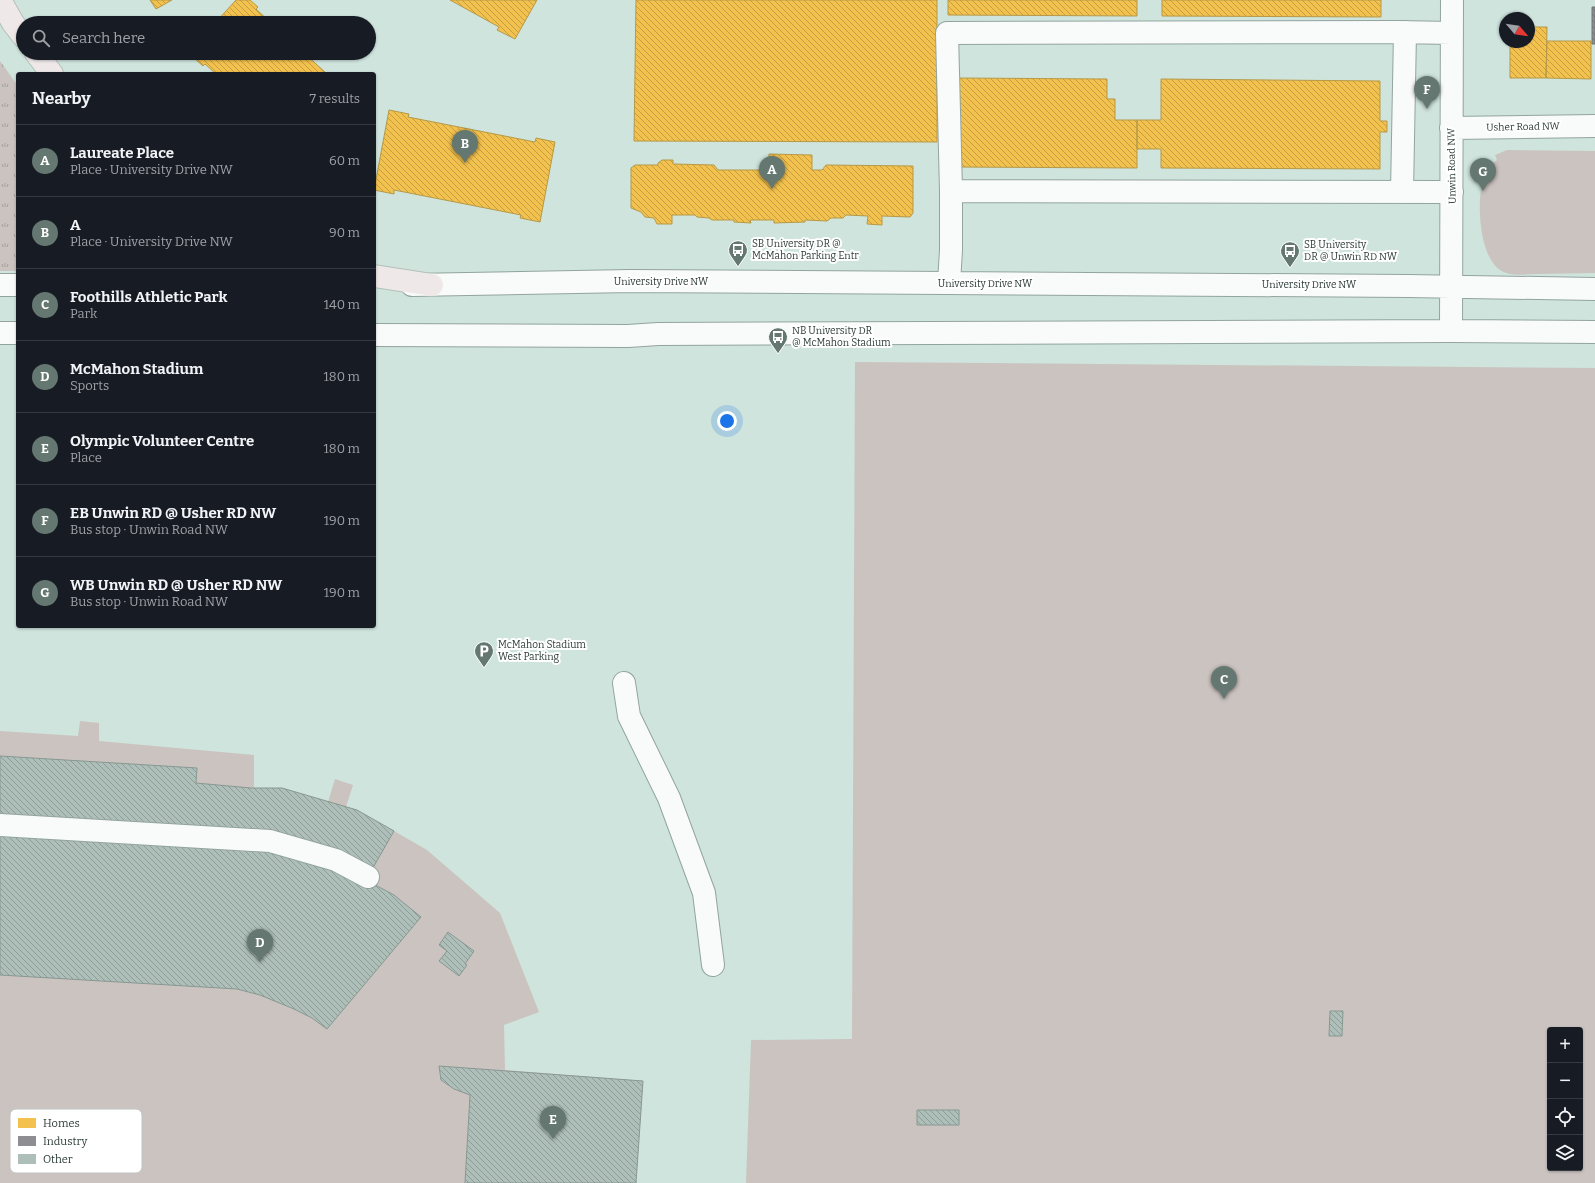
<!DOCTYPE html>
<html lang="en">
<head>
<meta charset="utf-8">
<style>
	:root { --surface:#171b24; --page:#20242c; --text:#f1f3f6; --muted:#9ea1a6; --line:#363941; --accent:#657771 }
	body { margin:0; font-family:Bitter,serif; background:var(--page); color:var(--text) }
	.controls { position:absolute; right:12px; bottom:12px; display:grid; overflow:hidden; border-radius:4px; box-shadow:0 1px 3px #0004 }
	.controls button { width:36px; height:36px; display:grid; place-items:center; padding:0; border:0; border-bottom:1px solid var(--line); background:var(--surface); color:var(--text); font:20px sans-serif }
	.compass { position:absolute; left:1499px; top:12px; width:36px; height:36px; border-radius:50%; background:var(--surface); box-shadow:0 1px 3px #0004; rotate:119deg }
	.you { position:absolute; left:727px; top:421px; width:14px; height:14px; margin:-10px; border:3px solid #fff; border-radius:50%; background:#1a73e8; box-shadow:0 0 0 6px #1a73e833 }
	.badge { display:grid; place-items:center; width:26px; height:26px; border-radius:50%; background:var(--accent); color:#fff; font-size:13px; font-weight:700 }
	.pin { position:absolute; translate:-50% -33px; filter:drop-shadow(0 1px 2px #0008) }
	.pin::after { content:''; position:absolute; top:21px; width:14px; height:12px; background:inherit; clip-path:polygon(0 0,100% 0,50% 100%) }
	.list { margin:0; padding:0; list-style:none }
	h2 { display:flex; justify-content:space-between; align-items:center; height:52px; margin:0; padding:0 16px; font-size:17px }
	h2 small { font-size:13px; font-weight:400; color:var(--muted) }
	.list li { display:grid; grid-template-columns:26px 1fr auto; gap:12px; align-items:center; box-sizing:border-box; height:72px; padding:0 16px; border-top:1px solid var(--line) }
	.list b { display:block; font-size:15px; white-space:nowrap }
	.list p { margin:0; font-size:13px; white-space:nowrap; color:var(--muted) }
	.list em { font-size:13px; font-style:normal; color:var(--muted) }
	.icon { flex:none; width:22px; height:22px; fill:none; stroke:currentColor; stroke-width:2; stroke-linecap:round; stroke-linejoin:round }
	.map { position:relative; flex:none; width:1595px; height:1183px; overflow:hidden }
	.search { position:absolute; background:var(--surface); box-shadow:0 1px 3px #0004; left:16px; top:16px; width:360px; height:44px; display:flex; align-items:center; gap:10px; box-sizing:border-box; padding:0 14px; border-radius:22px; color:var(--muted); font-size:15px }
	.panel { position:absolute; background:var(--surface); box-shadow:0 1px 3px #0004; left:16px; top:72px; width:360px; height:556px; border-radius:4px }
	.map>svg:first-child { display:block }
</style>
</head>
<body>
<div class="map">
<svg width="1595" height="1183" viewBox="0 0 1595 1183">
	<defs>
		<pattern id="grass-tufts" width="24" height="20" patternUnits="userSpaceOnUse"><rect width="24" height="20" fill="#cbc3c0"/><path d="M3 7l-1-3M5 7V3M7 7l1-3M15 17l-1-3M17 17v-4M19 17l1-3" fill="none" stroke="#a5a09d"/></pattern>
		<pattern id="homes-back-hatch" width="6" height="6" patternUnits="userSpaceOnUse"><rect width="6" height="6" fill="#f2c14e"/><path d="M-1 5l2 2M0 0l6 6M5-1l2 2" fill="none" stroke="#c49e42"/></pattern>
		<pattern id="industry-back-hatch" width="6" height="6" patternUnits="userSpaceOnUse"><rect width="6" height="6" fill="#8d8d92"/><path d="M-1 5l2 2M0 0l6 6M5-1l2 2" fill="none" stroke="#747478"/></pattern>
		<pattern id="building-back-hatch" width="6" height="6" patternUnits="userSpaceOnUse"><rect width="6" height="6" fill="#aebfb9"/><path d="M-1 5l2 2M0 0l6 6M5-1l2 2" fill="none" stroke="#8e9c97"/></pattern>
	</defs>
	<rect width="100%" height="100%" fill="#cee4dc"/>
	<path fill="url(#grass-tufts)" d="M0,61l18,25v185h-18z"/>
	<path fill="#cbc3c0" fill-rule="evenodd" d="M1507,150l88,1v122c-19,0 -39,1 -58,1 -10,0 -22,2 -31,-1 -29,-9 -31,-80 -20,-103 2,-4 7,-7 11,-10l-2,-5z
		M855,362l740,6v815h-849l5,-143 101,-1zM1550,1030h30v138h-30z
		M80,721l19,2v18l155,14v33h28l46,14 7,-23 18,6 -7,22 48,24 33,19 73,63 39,99 -35,13 1,45 138,11 -7,102h-636v-452l78,5z"/>
	<path fill="url(#homes-back-hatch)" stroke="#b79947" d="M150,0h22l-16,9z
		M236,0h14l8,7 -2,2 15,14h-56z
		M450,0h87l-22,39 -18,-9 2,-3z
		M636,0h301v142l-303,-1z
		M948,0h189v16l-189,-1z
		M1162,0h219v17l-219,-1z
		M1529,27h18l-1,51h-36v-36h19z
		M1547,41h44v38l-45,-1z
		M188,53h116l23,21h-111l-11,-10 -2,2z
		M958,78l149,1v20h8v21h22v48l-180,-1z
		M1161,79l219,2v40h7v11h-7v37l-219,-1v-19h-24v-29h24z
		M389,110l20,4 -1,3 127,25 1,-4 19,4 -15,80 -20,-4 1,-3 -127,-25v4l-20,-4z
		M769,154l43,1v15h10l4,-5 87,1v47l-3,4 -28,-1v9l-15,-1 1,-8 -22,-1 -3,3h-12l-4,3 -22,-1v2l-31,1v-3h-24l1,3 -17,-1v-2h-22l-3,-2 -12,-1 -2,-2h-23v9h-15l-3,-6 -9,-1 -4,-5 -10,-4v-40l4,-3h23v-2l4,-3h11v4l41,1 4,5h51z"/>
	<path fill="url(#industry-back-hatch)" stroke="#707577" d="M1592,7h3v37h-3z"/>
	<path fill="url(#building-back-hatch)" stroke="#889892" d="M0,756l197,12 -1,15 55,5h31l75,22 37,21 -28,49 28,15 27,22 -94,112 -15,-11 -18,-9 -34,-14 -23,-6 -237,-14z
		M448,932l26,19 -9,13 2,1 -8,11 -20,-15 8,-10 -8,-6z
		M1330,1011h13l-1,25h-13z
		M439,1066l204,15 -7,102h-171l5,-88 -16,-6 -13,-9z
		M917,1110h42v15h-42z"/>
	<g fill="none" stroke-linecap="round" stroke-linejoin="round">
		<g stroke="#93a49e" stroke-width="24">
			<path id="minor" d="M1451,128l144,-2
				M951,191l-4,-158 450,-1 55,1
				M1402,192l3,-160
				M949,283l2,-33v-59l501,1
				M0,285h18
				M412,285l218,-4 778,5 187,3
				M1451,331l1,-331
				M0,333h18
				M374,335l254,1 30,-2 793,-3 144,1
				M624,683l5,33 40,82 35,95 9,72
				M0,825l270,16 66,19 32,17"/>
		</g>
		<g stroke="#b4c0bb" stroke-width="24">
			<path id="highway" d="M0,0l13,23 10,13
				M36,53l16,21
				M374,276l58,9"/>
		</g>
		<use href="#minor" stroke="#f8fbfa" stroke-width="22"/>
		<use href="#highway" stroke="#eee8e8" stroke-width="22"/>
	</g>
	<defs>
		<g id="bus-pin" transform="scale(1)"><path d="M0 17L-7.5 6A9.5 9.5 0 1 1 7.5 6Z" fill="#657771" stroke="#fff"/><path d="M-5-6H5V4H4V6H2V4H-2V6H-4V4H-5ZM-3.5-4V0h7V-4ZM-3.5 1.2v1.5H-2V1.2ZM2 1.2v1.5H3.5V1.2Z" fill="#fff"/></g>
		<g id="parking-pin" transform="scale(1)"><path d="M0 17L-7.5 6A9.5 9.5 0 1 1 7.5 6Z" fill="#657771" stroke="#fff"/><path d="M-3.5-5.5H1a3.5 3.5 0 0 1 0 7H-1V5.5H-3.5ZM-1-3.4V-.6H.8a1.4 1.4 0 0 0 0-2.8Z" fill="#fff"/></g>
	</defs>
	<g fill-rule="evenodd">
		<use href="#bus-pin" x="738" y="250"/>
		<use href="#bus-pin" x="1290" y="251"/>
		<use href="#bus-pin" x="778" y="337"/>
		<use href="#parking-pin" x="484" y="651"/>
	</g>
	<g text-anchor="middle" dominant-baseline="central" stroke-width="4" stroke-linejoin="round" paint-order="stroke">
		<g font-size="10" fill="#2d3c37" stroke="#fff">
			<text transform="translate(1523 127) rotate(-1)">Usher Road NW</text>
			<text transform="translate(1452 166) rotate(-91)">Unwin Road NW</text>
			<text x="661" y="282">University Drive NW</text>
			<text x="985" y="284">University Drive NW</text>
			<text x="1309" y="285">University Drive NW</text>
		</g>
		<g font-size="10" fill="#2d3c37" stroke="#fff" text-anchor="start">
			<text x="752" y="244">SB University DR @<tspan x="752" dy="12">McMahon Parking Entr</tspan></text>
			<text x="1304" y="245">SB University<tspan x="1304" dy="12">DR @ Unwin RD NW</tspan></text>
			<text x="792" y="331">NB University DR<tspan x="792" dy="12">@ McMahon Stadium</tspan></text>
			<text x="498" y="645">McMahon Stadium<tspan x="498" dy="12">West Parking</tspan></text>
		</g>
	</g>
	<rect x="10" y="1109" width="132" height="64" rx="6" fill="#fff" stroke="#c0c4c3" stroke-width="1"/>
	<rect x="18" y="1118" width="18" height="10" fill="#f2c14e"/>
	<rect x="18" y="1136" width="18" height="10" fill="#8d8d92"/>
	<rect x="18" y="1154" width="18" height="10" fill="#aebfb9"/>
	<g font-size="11" fill="#2d3c37">
		<text x="43" y="1127">Homes</text>
		<text x="43" y="1145">Industry</text>
		<text x="43" y="1163">Other</text>
	</g>
</svg>
<div class="controls">
<button>+</button>
<button>−</button>
<button><svg class="icon" aria-label="locate" viewBox="0 0 24 24"><circle cx="12" cy="12" r="6"/><path d="M12 2v4M12 18v4M2 12h4M18 12h4"/></svg></button>
<button><svg class="icon" aria-label="layers" viewBox="0 0 24 24"><path d="M12 4l9 5-9 5-9-5zM3 14l9 5 9-5"/></svg></button>
</div>
<svg class="compass" viewBox="-18 -18 36 36"><path d="M0-13l5 13h-10z" fill="#e53935"/><path d="M0 13l5-13h-10z" fill="#9ea1a6"/></svg>
<div class="you"></div>
<div class="pin badge" style="left:772px;top:189px">A</div>
<div class="pin badge" style="left:465px;top:163px">B</div>
<div class="pin badge" style="left:1224px;top:699px">C</div>
<div class="pin badge" style="left:260px;top:962px">D</div>
<div class="pin badge" style="left:553px;top:1139px">E</div>
<div class="pin badge" style="left:1427px;top:109px">F</div>
<div class="pin badge" style="left:1483px;top:191px">G</div>
<div class="search"><svg class="icon" aria-label="search" viewBox="0 0 24 24"><circle cx="10" cy="10" r="6"/><path d="M15 15l6 6"/></svg>Search here</div>
<section class="panel">
<h2>Nearby<small>7 results</small></h2>
<ul class="list">
<li><span class="badge">A</span><div><b>Laureate Place</b><p>Place · University Drive NW</p></div><em>60 m</em></li>
<li><span class="badge">B</span><div><b>A</b><p>Place · University Drive NW</p></div><em>90 m</em></li>
<li><span class="badge">C</span><div><b>Foothills Athletic Park</b><p>Park</p></div><em>140 m</em></li>
<li><span class="badge">D</span><div><b>McMahon Stadium</b><p>Sports</p></div><em>180 m</em></li>
<li><span class="badge">E</span><div><b>Olympic Volunteer Centre</b><p>Place</p></div><em>180 m</em></li>
<li><span class="badge">F</span><div><b>EB Unwin RD @ Usher RD NW</b><p>Bus stop · Unwin Road NW</p></div><em>190 m</em></li>
<li><span class="badge">G</span><div><b>WB Unwin RD @ Usher RD NW</b><p>Bus stop · Unwin Road NW</p></div><em>190 m</em></li>
</ul>
</section>
</div>
</body>
</html>
